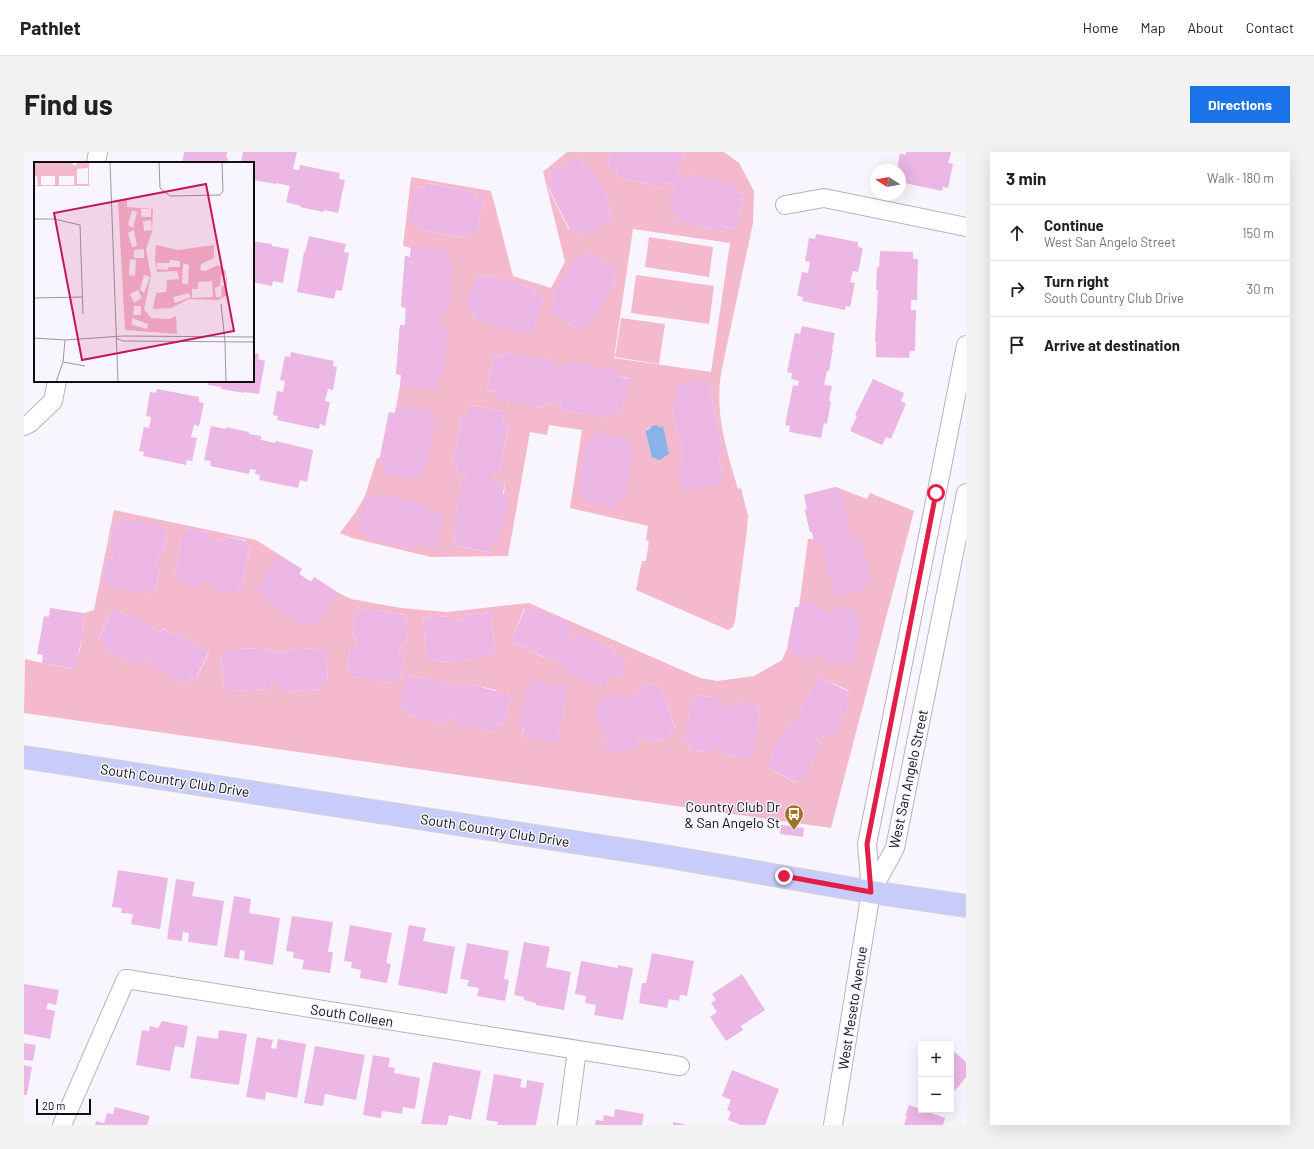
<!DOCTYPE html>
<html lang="en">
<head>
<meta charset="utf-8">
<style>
	:root { --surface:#fff; --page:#f2f2f2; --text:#202124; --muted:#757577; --line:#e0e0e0; --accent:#1a73e8 }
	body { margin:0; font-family:Barlow,sans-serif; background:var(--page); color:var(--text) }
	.controls { position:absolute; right:12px; bottom:12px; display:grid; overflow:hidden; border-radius:0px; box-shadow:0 4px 16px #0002 }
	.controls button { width:36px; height:36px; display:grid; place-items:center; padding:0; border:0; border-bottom:1px solid var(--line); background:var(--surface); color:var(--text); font:20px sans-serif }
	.compass { position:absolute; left:846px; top:12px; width:36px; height:36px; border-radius:50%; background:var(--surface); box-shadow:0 4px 16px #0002; rotate:281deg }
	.scale { position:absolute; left:12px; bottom:10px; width:55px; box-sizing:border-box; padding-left:4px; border:2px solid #0f0d12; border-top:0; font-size:11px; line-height:14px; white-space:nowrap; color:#0f0d12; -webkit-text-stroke:3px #f9f5fe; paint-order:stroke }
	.stop { position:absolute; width:12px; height:12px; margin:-9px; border:3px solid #e11d48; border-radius:50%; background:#fff }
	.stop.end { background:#e11d48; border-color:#fff; box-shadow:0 1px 4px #0008 }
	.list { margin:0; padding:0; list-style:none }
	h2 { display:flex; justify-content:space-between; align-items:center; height:52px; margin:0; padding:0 16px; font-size:17px }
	h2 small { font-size:13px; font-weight:400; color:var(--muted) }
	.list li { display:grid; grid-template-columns:26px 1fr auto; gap:12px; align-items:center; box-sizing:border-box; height:56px; padding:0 16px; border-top:1px solid var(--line) }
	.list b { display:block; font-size:15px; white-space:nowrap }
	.list p { margin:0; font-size:13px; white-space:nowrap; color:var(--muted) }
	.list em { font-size:13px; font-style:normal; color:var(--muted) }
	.icon { flex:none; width:22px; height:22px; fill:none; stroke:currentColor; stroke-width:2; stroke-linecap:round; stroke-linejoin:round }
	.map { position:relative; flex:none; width:942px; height:973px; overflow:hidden; border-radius:0px }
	header { display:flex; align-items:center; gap:24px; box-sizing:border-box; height:56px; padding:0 20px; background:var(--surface); border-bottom:1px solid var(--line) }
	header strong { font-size:19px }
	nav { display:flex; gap:22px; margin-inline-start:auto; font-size:14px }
	.intro { display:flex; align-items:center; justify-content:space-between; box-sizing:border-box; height:96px; padding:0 24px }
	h1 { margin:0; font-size:28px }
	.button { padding:10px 18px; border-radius:0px; background:var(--accent); color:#fff; font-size:14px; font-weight:700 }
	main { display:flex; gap:24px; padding:0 24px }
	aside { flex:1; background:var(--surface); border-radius:0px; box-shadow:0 4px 16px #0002 }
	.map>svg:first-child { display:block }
</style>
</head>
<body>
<header>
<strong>Pathlet</strong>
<nav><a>Home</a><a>Map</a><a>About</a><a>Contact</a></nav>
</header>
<div class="intro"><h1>Find us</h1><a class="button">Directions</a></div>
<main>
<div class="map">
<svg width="942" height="973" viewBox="0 0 942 973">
	<rect width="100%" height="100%" fill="#f9f5fe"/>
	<path fill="#f4b9cd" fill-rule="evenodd" d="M543,0h44l-4,15 10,3 -1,6 48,12 2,-6 9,3 -7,26 10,3 -2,6 48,12 2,-6 10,3 9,-35 -10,-3 1,-5 -47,-12 -1,5 -11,-3 7,-24h40l15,11 15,28 -1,32 -32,150c-6,43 5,75 17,116l3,-1 7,28 -1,14 -12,91 -2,6 -5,3 -92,-40 6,-29h4l3,-20 -3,-1 2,-14 -78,-18 12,-78 -33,-5 -2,10 -17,-3 -22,124 -77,1 -79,-19 -12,-5 15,-20 10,-17 12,-38h3l9,-46 6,1 5,-27 1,-11 -5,-1 4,-49h5l1,-17 -5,-1 4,-51 5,1 1,-9 -8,-2 8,-69 80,14 22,85 38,12 14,-26 -22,-90zM556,5l5,10 5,-2 22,44 -4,2 4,9 -33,17 -4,-10 -6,3 -22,-44 6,-4 -5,-9zM403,31l48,9 -1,5 10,2 -7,35 -10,-1 -2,5 -48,-9 1,-5 -10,-2 7,-36 10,2zM609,77l97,14 -19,129 -97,-14zM564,99l30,20 -6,9 4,3 -27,41 -4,-2 -6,8 -30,-19 6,-9 -5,-4 27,-41 5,3zM466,122l46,16 -2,5 10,3 -12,34 -10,-3 -2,5 -47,-16 2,-5 -9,-4 12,-34 10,3zM481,200l48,9v5l8,2v-3l67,13 -7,36 -9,-2 -2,7 -50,-10 1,-6 -7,-2 -1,4 -8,-2 -1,5 -48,-10v-6l-9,-2 6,-35 11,2zM684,227l16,75 -6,2 6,27 -47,-22 7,-1 -13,-57 7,-2zM446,253l35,7 -2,10 6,2 -10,50 -6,-1 -2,7 14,3 -6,59 -6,-1 -3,12 -36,-8 2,-11 -4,-1 10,-50h4l2,-8 -12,-2 1,-7 -5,-1 10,-50 5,1zM632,273l4,2 2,-1 -7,32h-3l-7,-28z
		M625,85l64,10 -4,30 -64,-10z
		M612,123l78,11 -5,38 -78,-11z
		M597,166l44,6 -6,40 -44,-7z
		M812,335l31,12 3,-6 44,18 -83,317 -807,-115 1,-54 17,4 33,6 3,-17h2l4,-39 10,-3 20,-100 142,30 46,29 -3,5 12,8 3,-5 23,15 14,7 50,9 46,4 82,-9 171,75 17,3 37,-5 28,-16 5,-11 8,-42h4l9,-68h6l-2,-7h-2l-5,-22 2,-1 -3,-14zM90,370l53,10 -5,24 -5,-1 -2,11 5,2 -5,23 -5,-1 -1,4 -42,-8v-5l-5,-1 5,-23 5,1 3,-11 -6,-2zM164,376l23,5 -1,6 12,2 1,-5 23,4 -1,6 5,1 -9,42 -39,-8 -1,5 -27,-11 8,-42h5zM509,455l36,17 -2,4 5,3 -3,6 6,2 3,-5 36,16 -2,4 15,6 -8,19 -9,-4 -5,12 -47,-21 1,-4 -13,-5 -1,1 -34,-17 13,-32 7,3zM338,456l43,7 -1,4 5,1 -3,24 -5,-1 -2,12 5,1 -4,23h-5l-1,4 -42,-6v-5l-5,-1 3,-23h6l1,-11 -5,-1 4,-23h5zM89,457l14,7 1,-2 20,10 -1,2 13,6 2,-4 13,7 1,-2 20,10 -1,2 14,7 -12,25 -6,-2 -4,9 -36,-18 2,-5 -4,-2 -3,4 -5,-3 -3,5 -35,-17 2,-5 -7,-4zM467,460l4,42 -10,1v3l-47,4v-3l-11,1 -4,-42 27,-2v5l15,-1 -1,-5zM236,496v2l13,-1v4l15,-1v-2l23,-2v2l15,-1 2,32 -6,1v7l-40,3v-5h-5l-1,-4 -6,1v5l-39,2v-5l-7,1 -3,-34 16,-2v-2zM384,523l15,4v-2l22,5v2l13,3 1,-3 15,3v-2l22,5v3l14,3 -6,28 -6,-1 -2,9 -39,-9 1,-5 -5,-2 -1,5 -6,-2 -2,5 -38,-9 1,-5 -7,-2zM795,524l30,15 -3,7 5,2 -18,35 -5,-1 -3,4 -6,-3 -3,5 6,3 -18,35 -4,-2 -4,7 -29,-16 6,-13 -1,-2 10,-20 3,1 6,-11 3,1 7,-12 -2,-1zM631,530l2,6 5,-1 13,41 -4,2 2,5 -23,8 -2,-6 -11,3 1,6 -23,8 -3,-6 -4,1 -12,-42 4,-1 -1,-6 20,-7 2,6 18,-5 -2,-6zM502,537l5,1 34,14 -8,38 -34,-6zM675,543l23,4 -1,6 12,2 1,-6 24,5 -1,5 3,1 -7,42h-4l-1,5 -24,-4 1,-5 -12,-2 -1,5 -23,-4 1,-6 -6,-1 8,-42h6z"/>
	<path fill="#89b3e6" d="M632,273l4,2 3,-1 6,28c-6,2 -8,9 -14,4h-3l-7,-28h3l4,-4z"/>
	<path fill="#ecb7e5" d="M160,0h43l-1,5h2l-1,6h-45z
		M219,0h54l-4,17 6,1 1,-5 40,8 -1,6 6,1 -7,33 -14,-3 -1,2 -23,-5 1,-1 -15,-4 4,-16 -14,-3v1l-23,-4v-17h-12z
		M587,0h73l-7,24 11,3 1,-5 48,12 -2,5 10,3 -9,35 -10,-3 -2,6 -48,-12 2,-6 -10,-3 7,-26 -9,-3 -2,6 -48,-12 1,-6 -10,-3z
		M882,0h45l-3,11 5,1 -5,24 -5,-1 -1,4 -42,-9v-12h-3l3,-17 6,2z
		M556,5l5,10 5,-3 22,45 -4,2 4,9 -33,17 -4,-10 -5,3 -23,-45 6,-3 -5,-9z
		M402,31l49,9 -1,5 10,2 -7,35 -10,-1 -1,5 -49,-9 1,-5 -10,-2 6,-36 11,2z
		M792,82l42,8v5l5,1 -5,24 -5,-1 -3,11 5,1 -5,24 -5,-1v4l-43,-9 1,-4 -6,-1 5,-24 6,1 2,-11 -5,-1 4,-23 6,1z
		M285,84l37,8 -2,8 5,1 -7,38 -6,-1 -2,9 -37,-7 7,-40h1z
		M229,89l19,3v2l17,3 -6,34 -10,-2 -1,5 -19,-4z
		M387,95l37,3 -1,10 6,1 -4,50 -6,-1 -1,19h6l-4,49 -6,-1 -1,12 -37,-3 1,-11 -5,-1 4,-49h5l1,-18h-5l4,-51 5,1z
		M564,99l30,20 -6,9 4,3 -27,42 -4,-3 -6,8 -30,-19 6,-9 -5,-4 27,-42 5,4z
		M856,99l33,1v7h5l-1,41h-6v10h5l-1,41h-5l-1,7 -33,-1v-15l-1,-1 3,-51h-2l1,-23h2z
		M466,122l46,16 -2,5 10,3 -12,35 -10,-4 -2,6 -47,-17 2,-5 -10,-4 12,-34 11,3z
		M778,174l33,7 -3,16h1l-4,22h-2l-3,14 8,1 -3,15h2l-4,23 -3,-1 -3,15 -32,-6 1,-6 -5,-1 8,-40 5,1 1,-5 -8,-2 1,-6 -5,-1 8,-39 5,1z
		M267,200l43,9 -1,5 4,1 -4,23 -5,-1 -3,12 5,1 -5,24 -5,-2 -1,5 -42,-9 1,-4 -5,-1 4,-24 6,1 2,-11 -5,-1 5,-24 5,1z
		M481,200l49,9 -1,5 8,2v-3l7,1 1,-5 50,10 -1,5 11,3 -8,35 -9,-2 -2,7 -50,-10 1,-6 -7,-2 -1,4 -8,-2 -1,5 -49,-10 1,-6 -9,-2 6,-35 11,2z
		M229,201l6,1 -1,5 7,2 -6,33 -15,-2v1l-23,-4v-2l-13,-2 1,-4h44z
		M684,227l16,75 -6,2 6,27 -40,9 -7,-31 7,-1 -13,-57 7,-2 -3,-15z
		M849,227l31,14 -3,8 5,3 -15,35 -5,-2 -4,8 -32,-14 7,-15 -2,-1z
		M133,237l42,8v5l5,1 -5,23 -5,-1 -3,12 6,1 -5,23 -5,-1 -1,5 -43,-9 1,-4 -5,-1 5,-24 5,1 2,-11 -5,-1 4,-24 6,1z
		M373,252l36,7 -3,11 6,1 -11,48 -5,-1 -2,10 -35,-7 2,-11 -6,-1 10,-49 6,2z
		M445,253l36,7 -2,10 6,1 -10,51 -6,-1 -2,7 14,3 -2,11 6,1 -10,48 -6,-2 -2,12 -37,-8 2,-11 -4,-1 10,-51 4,1 2,-8 -12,-2 1,-7 -5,-1 10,-50 5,1z
		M187,274l15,3v-2l23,5v2l12,2v4l14,3 1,-2 37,9 -6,32 -7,-2 -2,8 -39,-8 1,-5 -5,-1 1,-4 -6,-1 -1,5 -39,-8 1,-5 -7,-1z
		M571,280l36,7 -2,11 5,1 -10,48 -5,-1 -2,11 -36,-8 2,-10 -5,-2 9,-49 6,2z
		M812,335l2,6 4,-2 9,41 -5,1 2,4 8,-1 1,6 5,-1 9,39 -5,1 1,7 -33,8 -3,-16 -2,1 -5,-22 2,-1 -3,-14 -8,2 -3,-14h-2l-5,-22 2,-1 -3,-14z
		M353,341l49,11 -2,5 20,4 -8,36 -20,-5 -1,6 -49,-11 2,-5 -10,-3 7,-35 11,2z
		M96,366l43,9 -1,4 5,1 -5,24 -5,-1 -2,11 5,1 -5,24 -5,-1 -1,4 -43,-8 1,-5 -5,-1 5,-23 5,1 3,-11 -6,-1 5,-24 5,1z
		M164,376l23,5 -1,6 12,2 1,-5 23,5 -1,5h5l-9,43 -4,-1 -1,6 -24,-5 1,-5 -11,-3 -1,6 -24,-5 1,-6 -4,-1 8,-42h5z
		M255,403l23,14 -3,5 12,8 3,-5 23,15 -23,36 -8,-6 -2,3 -40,-26 2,-3 -10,-6z
		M776,450l23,4 -1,5 12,2 1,-6 23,4 -1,6 5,1 -7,43 -4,-1 -1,5 -24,-4 1,-5 -11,-2 -1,5 -24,-4 1,-5 -5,-1 8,-42h4z
		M509,455l37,16 -3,5 5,2 -3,7 6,2 2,-6 37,17 -2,4 15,6 -8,19 -9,-4 -5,13 -14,-6 -1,2 -22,-10 1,-3 -11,-5 1,-4 -13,-5v1l-35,-17 14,-32 6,3z
		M26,456l34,5 -2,17h1l-7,39 -34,-6 1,-8 -6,-1 7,-38 5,1z
		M338,456l43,7 -1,4 5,1 -3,24 -5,-1 -2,12 5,1 -4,23h-5l-1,4 -42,-6v-5l-5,-1 3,-23h6l1,-11 -5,-1 4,-24 5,1z
		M89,457l14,7 1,-2 20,10 -1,2 13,6 1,-4 14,7 1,-2 20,10 -1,2 14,6 -13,27 -5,-3 -4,9 -37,-18 3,-5 -4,-2 -2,4 -6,-3 -3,5 -35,-17 2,-5 -7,-3z
		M467,460l4,42 -10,1 1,3 -48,4v-3l-11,1 -4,-42 27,-2v5l15,-1 -1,-5z
		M236,496v2l13,-1v4l15,-1v-2l23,-2v2l15,-1 2,32 -6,1v7l-40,3v-5h-6v-4l-6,1 1,5 -40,2v-5l-7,1 -3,-35 16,-1 -1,-2z
		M383,523l16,4v-2l22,5v2l13,3 1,-3 15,3v-2l22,6v2l14,3 -6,28 -6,-1 -2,9 -40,-9 2,-5 -5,-2 -1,5 -6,-2 -2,5 -38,-9 1,-5 -8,-2z
		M795,524l30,16 -3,6 5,2 -18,36 -5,-2 -2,4 -7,-3 -3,5 6,3 -18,36 -4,-3 -3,7 -30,-16 6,-13 -2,-1 11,-21 3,1 6,-12 3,2 7,-12 -2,-1z
		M509,529l34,6 -3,17h1l-8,39 -34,-7 1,-8 -5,-1 7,-38 5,1z
		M631,530l2,6 5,-1 13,42 -4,1 2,5 -23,8 -2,-6 -11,3 1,6 -23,8 -3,-6 -4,1 -13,-42 5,-1 -2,-6 21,-7 2,6 18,-5 -2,-6z
		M674,543l25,4 -2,6 12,2 1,-6 24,5 -1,5 3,1 -7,43 -4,-1 -1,5 -24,-4 1,-5 -12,-2 -1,5 -23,-4 1,-6 -6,-1 8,-43 6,1z
		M757,673l23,3 -1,9 -23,-3z
		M94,718l50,8 -8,51 -29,-5 2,-10 -12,-1 1,-5 -10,-1z
		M152,727l19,3 -3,14 32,5 -7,45 -29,-4 1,-9 -6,-1 -1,9 -15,-2z
		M210,744l17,3 -2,14 31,5 -7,47 -29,-5 1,-9 -5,-1 -1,9 -15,-2z
		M268,764l41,6 -5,30h5l-3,21 -28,-4 2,-9 -11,-2 1,-6 -8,-1z
		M326,773l42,8 -6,30 5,1 -4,19 -27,-5 1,-8 -10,-2 1,-6 -8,-1z
		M385,773l17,3 -3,13 32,6 -8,47 -49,-9z
		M500,790l26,5 -4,20 25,5 -7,38 -28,-5v-2l-12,-3v-3l-10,-2z
		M443,791l42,8 -5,28 5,1 -4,21 -28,-5 2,-8 -12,-2 2,-6 -9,-1z
		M628,801l42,8 -7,35 -7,-1 -1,6 -10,-2 -2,9 -28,-5 3,-20h4z
		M557,809l37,7v-3l15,3 -10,52 -29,-5 2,-10 -11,-2 1,-7 -11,-2z
		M718,822l23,36 -24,16 2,4 -17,11 -16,-24 7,-5 -6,-9 5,-3 -4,-6z
		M0,832l35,6 -3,15 -8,-2 -2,6 9,2 -5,28 -26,-5z
		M138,869l26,5 -4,22 -9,-2 -5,25 -34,-6 6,-35 7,1 1,-5 8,2z
		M195,878l28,4 -8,51 -49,-7 7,-42 21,3z
		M233,885l16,3 -2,8 5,1 2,-10 28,5 -9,54 -31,-6 -1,8 -19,-3z
		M0,891l12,2 -3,16 -9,-1z
		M291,894l50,9 -9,45 -31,-6 -2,12 -19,-3z
		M927,897l15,13v15l-13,16 -2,-2z
		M349,903l17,3 -2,9 7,1 -1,5 26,5 -5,31 -12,-2 -1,7 -20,-3 -1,7 -18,-3z
		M409,910l48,9 -10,49 -22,-5 -2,10 -26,-1z
		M0,913l8,2 -5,28h-3z
		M708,918l47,19 -14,36h-24l-13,-5 3,-8 -4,-2 4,-10 -9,-4z
		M470,922l28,5 -2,8 6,1 1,-8 17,3 -8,42h-39l1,-3 -12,-2z
		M885,953l36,13 -2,7h-39l3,-9h-2z
		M91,955l35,9 -3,9h-52l1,-4 8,2 3,-10 6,1z
		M591,957l29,5 -2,11h-47l1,-5 7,1 1,-6 10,2z
		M649,970l11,2v1h-11z"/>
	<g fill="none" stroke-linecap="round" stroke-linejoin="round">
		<g stroke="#b8b2c0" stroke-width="20">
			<path id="minor" d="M72,11l2,-11
				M761,53l39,-7 142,29
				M0,274l6,-3 23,-22 4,-20
				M847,740l24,-44 71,-355
				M38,973l64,-146 554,87
				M543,973l10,-75
				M809,973l38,-233 -4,-48 99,-499"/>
		</g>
		<g stroke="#d4d3d4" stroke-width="24">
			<path id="major" d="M0,605l634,98 213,37 95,14"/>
		</g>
		<use href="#minor" stroke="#fff" stroke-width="18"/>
		<use href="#major" stroke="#c8ccfa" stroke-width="22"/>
	</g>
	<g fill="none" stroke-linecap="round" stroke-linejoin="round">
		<path stroke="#e11d48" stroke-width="5" d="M760,724l87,16 -4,-48 69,-351"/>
	</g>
	<defs>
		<g id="bus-pin" transform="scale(1)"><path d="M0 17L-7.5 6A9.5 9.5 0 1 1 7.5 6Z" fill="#a37227" stroke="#f9f5fe"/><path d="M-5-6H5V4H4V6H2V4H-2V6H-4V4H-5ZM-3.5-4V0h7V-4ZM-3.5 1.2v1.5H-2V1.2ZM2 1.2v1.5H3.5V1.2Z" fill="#fff"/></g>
	</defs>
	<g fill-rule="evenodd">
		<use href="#bus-pin" x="770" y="662"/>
	</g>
	<g text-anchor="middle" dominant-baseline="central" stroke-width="3" stroke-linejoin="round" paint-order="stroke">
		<g font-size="14" fill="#0f0d12" stroke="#f9f5fe">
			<text transform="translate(884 627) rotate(-78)">West San Angelo Street</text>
			<text transform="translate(151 628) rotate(9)">South Country Club Drive</text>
			<text transform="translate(471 678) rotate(9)">South Country Club Drive</text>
			<text transform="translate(828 856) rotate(-81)">West Meseto Avenue</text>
			<text transform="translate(328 863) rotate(9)">South Colleen</text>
		</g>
		<g font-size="14" fill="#0f0d12" stroke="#f9f5fe" text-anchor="end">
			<text x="756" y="654">Country Club Dr<tspan x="756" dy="16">&amp; San Angelo St</tspan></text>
		</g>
	</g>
	<g transform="translate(10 10)">
		<rect width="220" height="220" fill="#f9f5fe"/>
		<path d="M0,0h37l4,4 3,-4h11v24h-55l4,-1 -1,-9h-3zM54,6v16h-11v-15zM7,14h14v9h-14zM25,14h15v9h-15zM93,37v8l26,2 -1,23 -6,17 5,27 -7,33 7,9 18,1 7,-3 1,18 -52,-4 -7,-130zM107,47h10v8h-10zM98,48l5,2 -4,16 -5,-3zM117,58l1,10 -8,1 -1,-10zM100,68l3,16 -5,1 -4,-14zM110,87v9h-10v-8zM96,97l6,1 -1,16 -6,-1zM110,113l6,2 -6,16 -4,-3zM104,128l4,8 -8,5 -4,-9zM100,144h7v9h-8zM98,156l16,6 -1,5 -15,-4zM122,83l22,5 36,-5v13l-13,6 -1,6 5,1 13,-6 8,6v25l-8,4 -29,-1 -18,9 -18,1 3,-16 10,-1 1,-12 12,-1 -2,-8 -20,1 -2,-12zM136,98l10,1v6h-11l-2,3 -10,-1v-6h12zM149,101l6,2 -1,20 -6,-2zM187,113l6,1v9l-5,1 -1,11h-5l-1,-9 5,-2zM178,119l1,16 -21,1v-9h6v-7zM155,131l2,4 -16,6 -2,-6z" fill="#f4b9cd" fill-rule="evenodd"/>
		<path fill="none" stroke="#9b98a0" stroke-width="1" d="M76,0l8,220M125,0l1,26 10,8 50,-1 3,-4 -1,-29M0,57h20l26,6 3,89M0,136l48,-1M187,142l4,38 1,40M0,176l31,2 58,-4 131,1M82,176l7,3 131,1M29,200l22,4M22,220l7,-20 2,-22"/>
		<path fill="#c2185b" fill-opacity="0.15" stroke="#c2185b" stroke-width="2" d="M172,22l28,147 -152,29 -28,-147z"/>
		<rect width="220" height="220" fill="none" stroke="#0f0d12" stroke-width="2"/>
	</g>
</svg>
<div class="controls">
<button>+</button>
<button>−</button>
</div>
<svg class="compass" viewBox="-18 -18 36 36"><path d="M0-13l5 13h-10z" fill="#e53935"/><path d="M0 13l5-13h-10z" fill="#757577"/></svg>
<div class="scale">20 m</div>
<div class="stop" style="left:912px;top:341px"></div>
<div class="stop end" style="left:760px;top:724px"></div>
</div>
<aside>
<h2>3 min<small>Walk · 180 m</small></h2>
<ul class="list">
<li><svg class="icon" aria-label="ahead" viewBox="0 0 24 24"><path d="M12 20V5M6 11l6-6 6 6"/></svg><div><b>Continue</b><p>West San Angelo Street</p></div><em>150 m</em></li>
<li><svg class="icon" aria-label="right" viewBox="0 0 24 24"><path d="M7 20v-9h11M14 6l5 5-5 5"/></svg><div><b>Turn right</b><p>South Country Club Drive</p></div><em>30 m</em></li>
<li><svg class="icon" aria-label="arrive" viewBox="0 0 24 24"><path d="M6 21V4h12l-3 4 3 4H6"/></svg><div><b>Arrive at destination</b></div></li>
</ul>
</aside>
</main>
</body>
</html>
